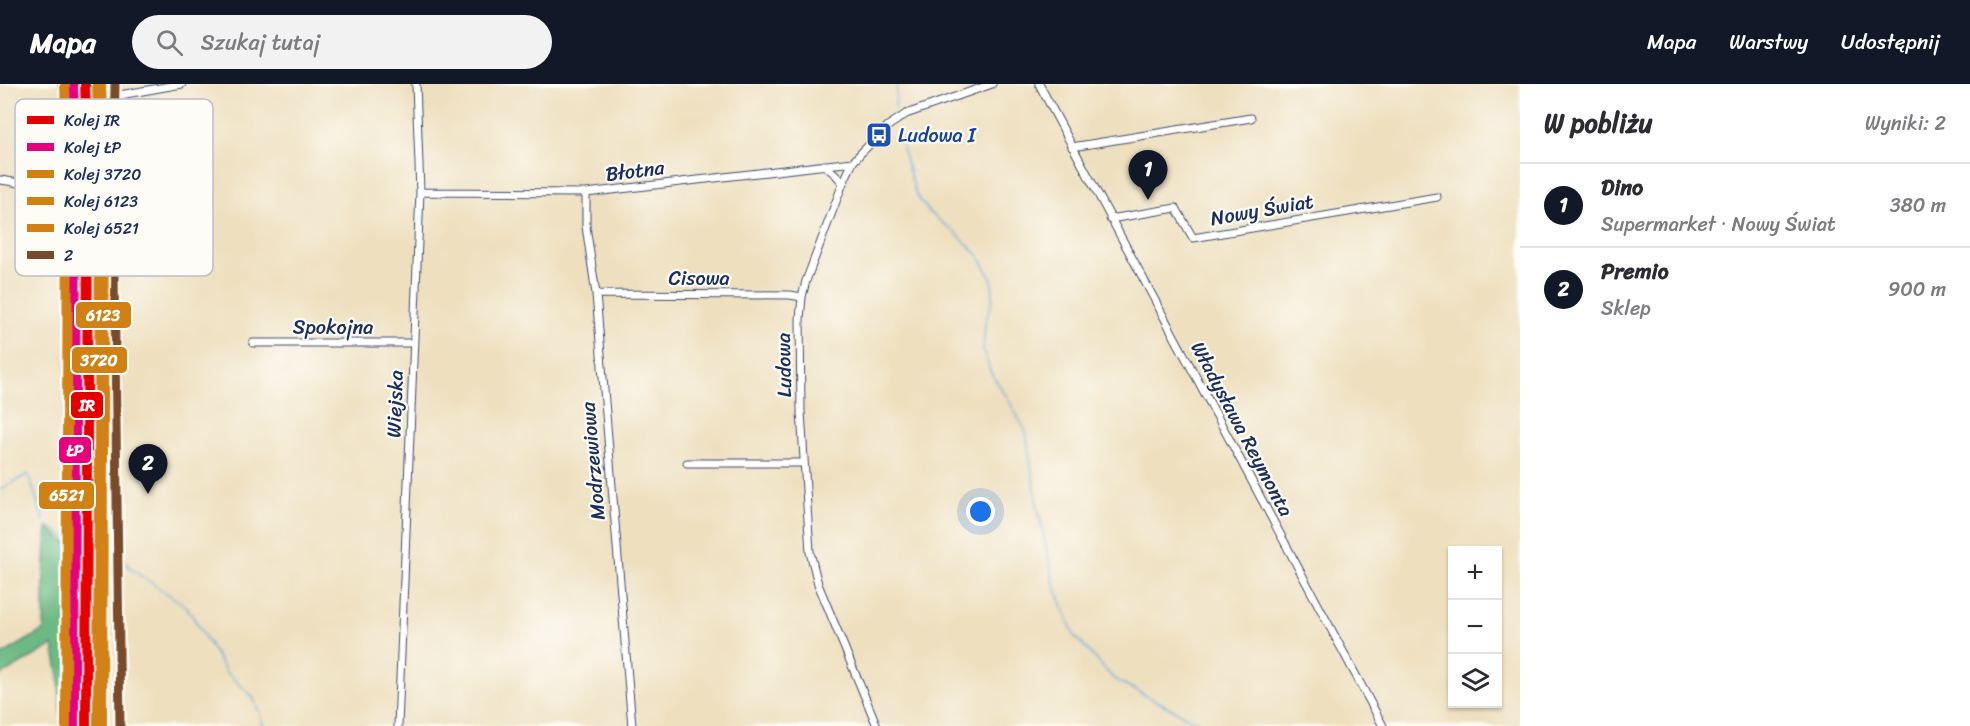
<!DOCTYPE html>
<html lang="pl">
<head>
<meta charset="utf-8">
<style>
	:root { --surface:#fff; --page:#f2f2f3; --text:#2b2b33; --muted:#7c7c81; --line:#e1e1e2; --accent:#111827 }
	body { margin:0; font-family:Sriracha,sans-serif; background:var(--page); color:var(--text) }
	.controls { position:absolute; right:18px; bottom:18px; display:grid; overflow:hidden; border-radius:0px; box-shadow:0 2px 4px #0004 }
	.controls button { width:54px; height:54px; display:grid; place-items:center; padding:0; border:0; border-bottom:2px solid var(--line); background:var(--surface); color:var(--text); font:30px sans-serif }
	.you { position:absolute; left:981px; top:428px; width:21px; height:21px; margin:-15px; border:4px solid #fff; border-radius:50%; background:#1a73e8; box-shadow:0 0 0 9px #1a73e833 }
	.badge { display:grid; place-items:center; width:39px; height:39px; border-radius:50%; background:var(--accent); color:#fff; font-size:20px; font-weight:700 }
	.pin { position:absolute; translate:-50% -50px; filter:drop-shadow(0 2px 3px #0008) }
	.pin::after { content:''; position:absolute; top:32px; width:21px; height:18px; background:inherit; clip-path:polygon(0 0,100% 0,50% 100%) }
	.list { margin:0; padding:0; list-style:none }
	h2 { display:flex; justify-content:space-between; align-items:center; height:78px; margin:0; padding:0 24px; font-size:26px }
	h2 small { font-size:20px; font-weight:400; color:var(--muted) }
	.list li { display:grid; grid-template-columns:39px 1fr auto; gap:18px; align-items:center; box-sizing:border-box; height:84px; padding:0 24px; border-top:2px solid var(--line) }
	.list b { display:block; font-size:22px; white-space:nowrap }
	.list p { margin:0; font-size:20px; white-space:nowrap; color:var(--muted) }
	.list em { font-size:20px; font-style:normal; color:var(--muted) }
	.icon { flex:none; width:33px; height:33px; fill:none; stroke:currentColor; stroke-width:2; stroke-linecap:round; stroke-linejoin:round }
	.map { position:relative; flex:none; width:1520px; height:642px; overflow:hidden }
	header { display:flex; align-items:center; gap:36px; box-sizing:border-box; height:84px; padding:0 30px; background:var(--accent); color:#fff }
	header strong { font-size:28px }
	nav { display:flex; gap:33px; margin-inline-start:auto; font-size:21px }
	.search { width:420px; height:54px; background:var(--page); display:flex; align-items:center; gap:15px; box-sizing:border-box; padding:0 21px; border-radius:33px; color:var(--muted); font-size:22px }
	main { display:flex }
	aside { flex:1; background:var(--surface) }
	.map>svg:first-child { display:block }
</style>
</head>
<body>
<header>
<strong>Mapa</strong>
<div class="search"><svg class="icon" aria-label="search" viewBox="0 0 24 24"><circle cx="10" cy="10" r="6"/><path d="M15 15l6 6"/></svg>Szukaj tutaj</div>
<nav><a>Mapa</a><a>Warstwy</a><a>Udostępnij</a></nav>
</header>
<main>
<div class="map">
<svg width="1520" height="642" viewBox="0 0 1520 642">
	<rect width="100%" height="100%" fill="#fdfcf7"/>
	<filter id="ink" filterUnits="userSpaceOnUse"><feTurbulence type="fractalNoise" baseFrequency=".0167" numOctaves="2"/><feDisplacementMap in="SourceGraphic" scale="12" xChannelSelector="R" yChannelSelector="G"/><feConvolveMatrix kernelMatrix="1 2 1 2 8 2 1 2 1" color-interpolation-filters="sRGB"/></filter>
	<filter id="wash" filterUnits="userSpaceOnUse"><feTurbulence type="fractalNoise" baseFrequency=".008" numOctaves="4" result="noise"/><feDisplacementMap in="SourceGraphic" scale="24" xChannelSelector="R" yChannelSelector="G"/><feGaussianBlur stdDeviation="1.35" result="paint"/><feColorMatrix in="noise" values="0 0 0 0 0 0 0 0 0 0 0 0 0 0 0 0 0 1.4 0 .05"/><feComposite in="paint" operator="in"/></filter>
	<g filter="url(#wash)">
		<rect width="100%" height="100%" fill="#eedfbe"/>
		<path fill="#d1bdcb" d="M84,0h7l2,52 -1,590h-8l2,-563z"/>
		<path fill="#6cb983" stroke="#447470" stroke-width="1.5" d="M47,443l31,25 1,174h-18l-2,-50 -6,-31 -53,31v-20l44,-26v-52z"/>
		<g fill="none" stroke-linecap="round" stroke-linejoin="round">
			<path stroke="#64b0dd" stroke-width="1.5" d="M895,24l2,-24
				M897,46l19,65 13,17 29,23 20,20 14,24 1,20 -8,24 -2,27 8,23 16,24 19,35 11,72 17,80 20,51 40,44 79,41 18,6
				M0,406l28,-16 16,47
				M48,442l31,20h5
				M94,462l3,1 13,13
				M124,477l7,8 56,38 39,65 27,25 11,29"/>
		</g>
	</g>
	<g filter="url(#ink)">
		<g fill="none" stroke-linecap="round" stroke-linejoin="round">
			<g stroke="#3b496c" stroke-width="9">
				<path id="minor" d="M1039,0l344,642
					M114,12l68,-12
					M1072,63l179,-29
					M824,81l11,9 8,9
					M0,96c13,1 30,7 42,4 33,-9 21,-75 20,-100
					M420,108l166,1 267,-31
					M586,109v33l10,68 36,432
					M1110,135l66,-11 17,30 244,-41
					M596,210l194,1 12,2
					M253,259h160
					M687,379h117
					M398,642l22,-534 -4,-108
					M877,642l-59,-142 -8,-32 -9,-140 -1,-93 2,-22 4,-16 37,-98 10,-21 8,-9 27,-27 18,-12 86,-30"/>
			</g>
			<g stroke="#3b496c" stroke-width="10">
				<path id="major" d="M115,0l-2,110 7,532"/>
			</g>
			<use href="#minor" stroke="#fff" stroke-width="7"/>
			<use href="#major" stroke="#efc469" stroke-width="8"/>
			<g stroke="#fdfcf7" stroke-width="14">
				<path id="bus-1" d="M115,0l-2,110 7,532"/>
			</g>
			<use href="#bus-1" stroke="#7a4b2a" stroke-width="9"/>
			<g stroke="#fdfcf7" stroke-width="15">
				<path id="rail-1" d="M85,0l3,81 -2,561"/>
			</g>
			<g stroke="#fdfcf7" stroke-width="15">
				<path id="rail-2" d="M73,0l3,81 -2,561"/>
			</g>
			<g stroke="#fdfcf7" stroke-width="15">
				<path id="rail-3" d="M97,0l3,81 -2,561"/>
			</g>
			<g stroke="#fdfcf7" stroke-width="15">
				<path id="rail-4" d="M101,0l3,81 -2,561"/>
			</g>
			<g stroke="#fdfcf7" stroke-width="15">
				<path id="rail-5" d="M65,1l3,80 -2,561"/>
			</g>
			<use href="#rail-1" stroke="#e50000" stroke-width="10"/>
			<use href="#rail-2" stroke="#e5007d" stroke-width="10"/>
			<use href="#rail-3" stroke="#d18113" stroke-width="10"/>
			<use href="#rail-4" stroke="#d18113" stroke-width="10"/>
			<use href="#rail-5" stroke="#d18113" stroke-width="10"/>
		</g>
	</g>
	<defs>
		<g id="bus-square" transform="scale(1.35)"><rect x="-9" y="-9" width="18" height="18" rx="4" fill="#1a4fb4" stroke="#fdfcf7"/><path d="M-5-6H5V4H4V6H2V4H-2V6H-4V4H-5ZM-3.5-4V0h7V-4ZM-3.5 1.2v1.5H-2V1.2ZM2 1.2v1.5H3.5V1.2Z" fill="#fff"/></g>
	</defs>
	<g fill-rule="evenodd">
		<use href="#bus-square" x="879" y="51"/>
	</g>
	<g text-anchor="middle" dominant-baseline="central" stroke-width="4.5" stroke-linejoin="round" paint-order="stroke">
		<g font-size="20" fill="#164399" stroke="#fdfcf7" text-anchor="start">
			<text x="898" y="51">Ludowa I</text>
		</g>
		<g font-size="20" fill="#1b2f5e" stroke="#fdfcf7">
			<text transform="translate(635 87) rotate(-7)">Błotna</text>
			<text transform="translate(1262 126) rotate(-10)">Nowy Świat</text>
			<text x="699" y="194">Cisowa</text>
			<text x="333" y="243">Spokojna</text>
			<text transform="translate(784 281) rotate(-91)">Ludowa</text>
			<text transform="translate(395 320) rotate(-88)">Wiejska</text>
			<text transform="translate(1242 345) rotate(62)">Władysława Reymonta</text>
			<text transform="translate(593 377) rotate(-95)">Modrzewiowa</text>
		</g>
	</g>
	<rect x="15" y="15" width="198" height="177" rx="9" fill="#fdfcf7" stroke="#b9bec9" stroke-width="1.5"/>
	<rect x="27" y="32" width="27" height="8" fill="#e50000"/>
	<rect x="27" y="59" width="27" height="8" fill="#e5007d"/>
	<rect x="27" y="86" width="27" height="8" fill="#d18113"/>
	<rect x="27" y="113" width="27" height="8" fill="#d18113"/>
	<rect x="27" y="140" width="27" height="8" fill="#d18113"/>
	<rect x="27" y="167" width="27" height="8" fill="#7a4b2a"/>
	<g font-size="16" fill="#1b2f5e">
		<text x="64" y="42">Kolej IR</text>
		<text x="64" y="69">Kolej ŁP</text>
		<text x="64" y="96">Kolej 3720</text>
		<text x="64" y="123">Kolej 6123</text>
		<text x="64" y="150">Kolej 6521</text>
		<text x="64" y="177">2</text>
	</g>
	<g stroke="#fdfcf7" stroke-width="2">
		<rect x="75" y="217" width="57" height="28" rx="6" fill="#d18113"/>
		<rect x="71" y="262" width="57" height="28" rx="6" fill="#d18113"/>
		<rect x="70" y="307" width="34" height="28" rx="6" fill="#e50000"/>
		<rect x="58" y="352" width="34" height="28" rx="6" fill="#e5007d"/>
		<rect x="38" y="397" width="57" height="29" rx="6" fill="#d18113"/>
	</g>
	<g font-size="16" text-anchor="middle" font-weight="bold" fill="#fff">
		<text x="103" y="237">6123</text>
		<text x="99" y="282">3720</text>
		<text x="87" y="327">IR</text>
		<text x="75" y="372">ŁP</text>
		<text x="67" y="417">6521</text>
	</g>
</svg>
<div class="controls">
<button>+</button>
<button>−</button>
<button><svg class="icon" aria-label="layers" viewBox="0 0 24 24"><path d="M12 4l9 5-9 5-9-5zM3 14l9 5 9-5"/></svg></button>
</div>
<div class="you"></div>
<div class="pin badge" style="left:1148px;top:116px">1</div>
<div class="pin badge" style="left:148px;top:410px">2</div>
</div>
<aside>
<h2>W pobliżu<small>Wyniki: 2</small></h2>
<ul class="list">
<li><span class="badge">1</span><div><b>Dino</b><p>Supermarket · Nowy Świat</p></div><em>380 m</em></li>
<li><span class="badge">2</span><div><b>Premio</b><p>Sklep</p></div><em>900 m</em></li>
</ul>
</aside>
</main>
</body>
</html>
